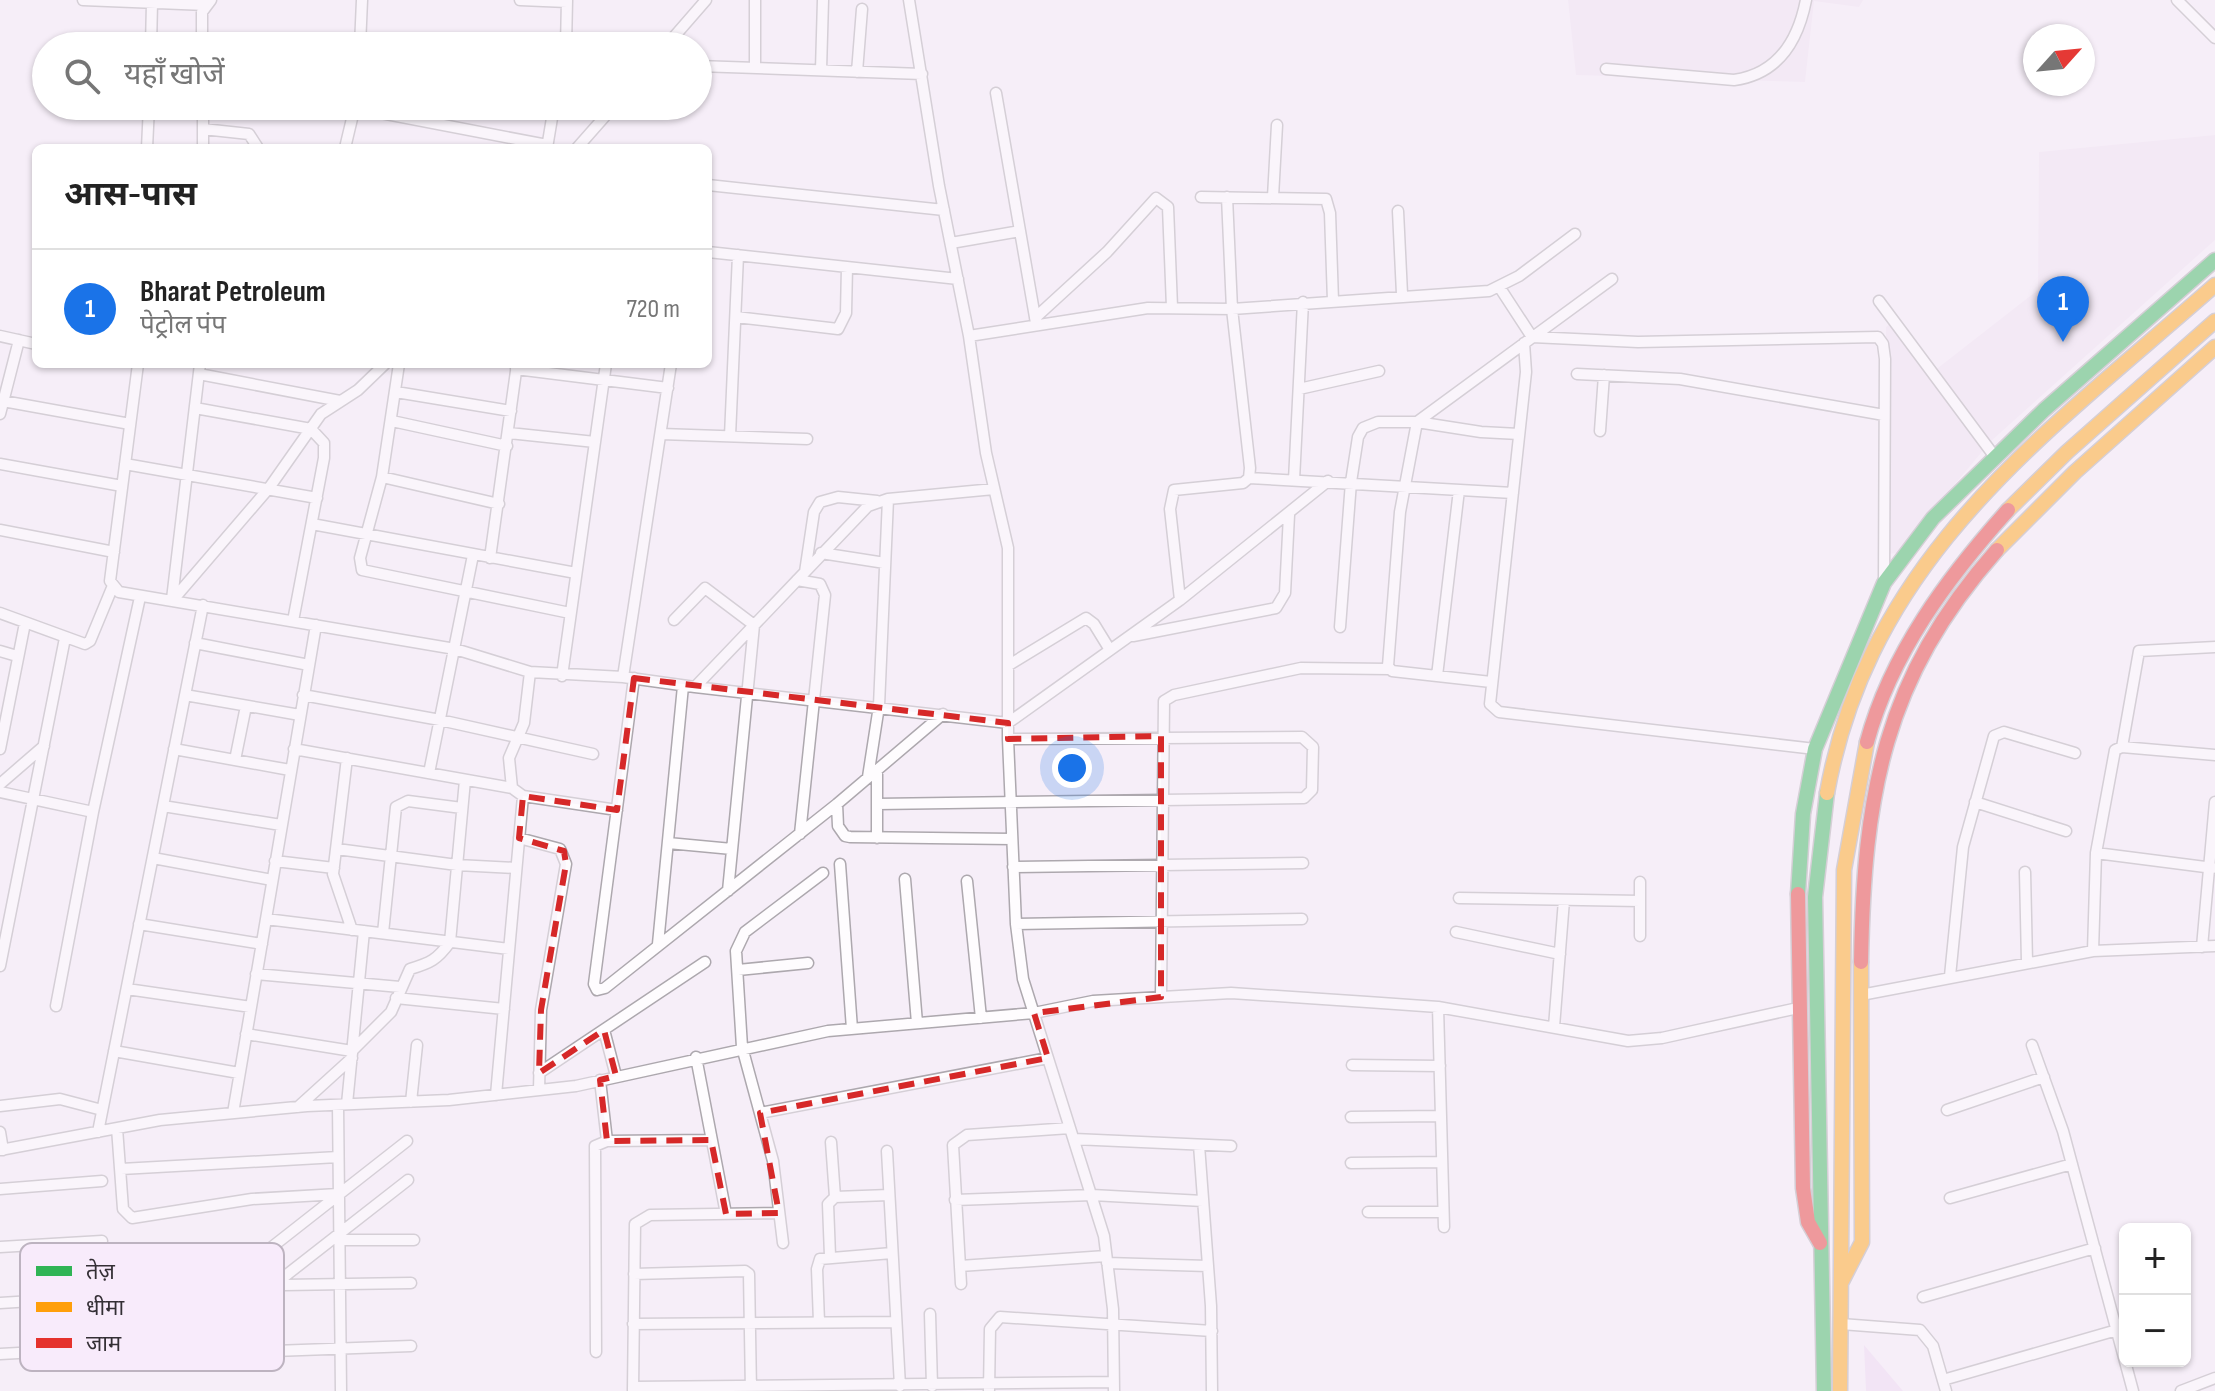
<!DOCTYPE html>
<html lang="hi">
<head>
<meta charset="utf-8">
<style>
	:root { --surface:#fff; --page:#f6f6f6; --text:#222; --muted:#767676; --line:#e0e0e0; --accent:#1a73e8 }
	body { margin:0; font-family:"Sofia Sans Condensed","Noto Sans Devanagari",sans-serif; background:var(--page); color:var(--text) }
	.controls { position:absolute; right:24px; bottom:24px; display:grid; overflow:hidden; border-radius:12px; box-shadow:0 2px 6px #0004 }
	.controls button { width:72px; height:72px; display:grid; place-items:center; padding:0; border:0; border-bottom:2px solid var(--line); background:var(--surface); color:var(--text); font:40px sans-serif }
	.compass { position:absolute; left:2023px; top:24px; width:72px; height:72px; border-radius:50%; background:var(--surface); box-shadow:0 2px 6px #0004; rotate:63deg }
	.you { position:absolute; left:1072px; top:768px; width:28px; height:28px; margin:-20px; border:6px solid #fff; border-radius:50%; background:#1a73e8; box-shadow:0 0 0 12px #1a73e833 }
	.badge { display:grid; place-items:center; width:52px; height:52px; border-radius:50%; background:var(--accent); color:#fff; font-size:26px; font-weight:700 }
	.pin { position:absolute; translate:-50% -66px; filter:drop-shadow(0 2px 4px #0008) }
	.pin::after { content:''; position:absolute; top:42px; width:28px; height:24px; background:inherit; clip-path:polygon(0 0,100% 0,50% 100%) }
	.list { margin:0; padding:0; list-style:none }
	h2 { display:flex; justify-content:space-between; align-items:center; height:104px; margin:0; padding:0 32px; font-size:34px }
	h2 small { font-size:26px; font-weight:400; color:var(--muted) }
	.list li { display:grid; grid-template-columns:52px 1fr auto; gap:24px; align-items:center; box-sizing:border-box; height:120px; padding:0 32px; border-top:2px solid var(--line) }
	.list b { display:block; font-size:30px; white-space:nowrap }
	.list p { margin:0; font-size:26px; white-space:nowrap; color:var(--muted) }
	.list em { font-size:26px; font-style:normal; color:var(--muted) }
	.icon { flex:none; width:44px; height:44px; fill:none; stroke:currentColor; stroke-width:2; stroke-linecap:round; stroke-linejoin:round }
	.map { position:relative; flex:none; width:2215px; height:1391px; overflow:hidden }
	.search { position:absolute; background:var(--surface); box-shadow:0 2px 6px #0004; left:32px; top:32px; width:680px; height:88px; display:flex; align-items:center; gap:20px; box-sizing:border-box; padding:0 28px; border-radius:44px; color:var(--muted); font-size:30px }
	.panel { position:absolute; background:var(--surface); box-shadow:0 2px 6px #0004; left:32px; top:144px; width:680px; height:224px; border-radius:12px }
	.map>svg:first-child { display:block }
</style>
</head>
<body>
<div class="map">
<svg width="2215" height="1391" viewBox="0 0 2215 1391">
	<rect width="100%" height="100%" fill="#f6eef8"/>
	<path fill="#f0e2f2" d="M1568,0h295l-4,7 -45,-6 -9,81 -229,-7z
		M2215,135v105l-225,202 -92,111 -11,1 -1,-227 10,-8 38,52 104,-81 1,-138z"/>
	<path fill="#edd8f2" d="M1864,1345l39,46h-37z"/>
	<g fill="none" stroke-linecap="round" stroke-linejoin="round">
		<g stroke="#ada8ae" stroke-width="13">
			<path id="street" d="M83,0l123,5
				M520,0l47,2
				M909,0l30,186 30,150 17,117 22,95v191l8,185 7,55 81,257 9,73 1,82
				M2177,0l38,38
				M151,46l1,-43
				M202,46v-34l9,-12
				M360,46l2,-46
				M566,46l1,-46
				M666,46l40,-46
				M698,66l224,8
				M755,68v-68
				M1606,69l128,11c44,-6 64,-39 72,-80
				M821,70l2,-70
				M857,72l5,-63
				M996,93l40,230
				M355,108l192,37
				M203,129l46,5 9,14
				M147,148l2,-42
				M203,148v-42
				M345,148l10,-42
				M547,148l7,-42
				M577,148l37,-42
				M708,185l236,25
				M1201,197l125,2 4,14 3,88
				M1273,197l4,-72
				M1398,211l4,83
				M951,243l69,-12
				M708,252l250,27
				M1500,288l32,49 106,5 240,-5 5,7 2,15 -1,224
				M1879,301l116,156
				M736,317l102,12 8,-16 1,-46
				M1035,318l72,-66 49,-54 12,9 4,100
				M0,336l36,8
				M969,336l179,-28 84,1 257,-18 30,-15 56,-42
				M1524,343l2,29 -36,332 9,8 316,37
				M138,364l-28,217 9,11 336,57 75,23 93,5 72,10
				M399,364l-17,113 -22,81 2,12 208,43
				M516,369l152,19
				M199,374l141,27
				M1577,374l103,5 204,36
				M1299,389l80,-18
				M396,392l115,19
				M3,401l127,23
				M195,408l116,21 13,14v15l-31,163
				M0,414l19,-74
				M392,421l115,25
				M1600,431l4,-56
				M509,433l86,9
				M661,434l146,5
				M730,436l8,-181
				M0,464l122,22
				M125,464l192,34
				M382,477l117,27
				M1249,478l264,15
				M1294,480l9,-178
				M994,489l-106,10 -20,7 -173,181 313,36 172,-123 148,-119
				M312,524l264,49
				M0,530l114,22
				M821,553l64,10
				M490,558l27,-194
				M805,572l9,-60 6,-10 18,-5 39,4
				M797,580l23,4 5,11 -25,239
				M172,599l28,-235
				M1180,600l-10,-91 4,-19 69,-7 6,-5 1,-10 -18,-159 -5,-112
				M172,601l97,-113 52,-74 37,-24 27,-26
				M0,613l85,31 5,-3 22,-53
				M674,620l31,-32 49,37 -26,266
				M1340,627l11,-145 7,-45 5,-9 15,-6h39l64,10 38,2
				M1133,636l143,-28 9,-15 4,-78
				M195,643l114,22
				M0,651l17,5
				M1009,665l77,-47 8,6 16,26
				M530,672l-6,51 -15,35 3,30 11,8 94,14
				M562,676l44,-312
				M1437,676l22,-186
				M623,677l48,-313
				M634,678l-40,306 3,6 8,-2 232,-184 106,-90
				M1491,682l-99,-11 -4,-5 12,-154 17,-90 195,-143
				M185,695l115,20
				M303,695l137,25 153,34
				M2122,747l17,-96 76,-4
				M0,749l25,-126
				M174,749l116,21
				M294,749l218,39
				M347,758l-14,116 19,56
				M235,760l11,-54
				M877,770v68
				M429,773l44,-218
				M868,777l11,-71 9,-207
				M0,784l44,-38
				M0,792l93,20
				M1975,802l91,29
				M837,804l1,22 7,10 5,1 162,2
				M877,804l427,-6 8,-8 1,-43 -11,-10 -294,2
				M163,806l118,19
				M519,838l41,11 6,15 -25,146 -2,80
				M668,843l64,6
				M337,849l120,16 59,3
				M2096,853l117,15
				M153,858l119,22
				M275,861l59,7
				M840,864l12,165
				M1013,867l290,-4
				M2025,872l2,90
				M905,879l12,144
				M967,881l14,137
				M1640,882v54
				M1459,898l181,3
				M266,919l243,30
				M139,924l123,20
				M1016,924l286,-5
				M1456,932l104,22
				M383,933l13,-126 12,-6 54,7
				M658,944l25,-258
				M2202,947l13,-145
				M2093,951l3,-98 19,-103 7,-3 93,8
				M0,966l65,-328
				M738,970l70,-7
				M256,974l144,13
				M1950,976l13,-129 31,-111 10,-4 71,21
				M127,989l124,18
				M1861,995l232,-44 122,-5
				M1161,997l3,-296 10,-6 127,-27 88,1
				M396,998l108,11
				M56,1006l37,-194 47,-215
				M1438,1007l6,220
				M1554,1027l10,-127
				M604,1030l12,46
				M246,1034l106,17 39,-39 19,-43c20,-6 27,-9 40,-27l15,-162
				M2032,1045l31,86 70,260
				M114,1051l125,22
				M696,1057l30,157
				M1352,1065l88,1
				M539,1073l166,-111
				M600,1080l7,61
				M496,1095l27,-299
				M411,1102l6,-57
				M347,1104l17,-173
				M338,1105l3,286
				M0,1106l60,-7 42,11
				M298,1107l54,-49
				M1947,1110l97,-33
				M233,1113l83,-488
				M760,1113l288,-55
				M1351,1117l90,-1
				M117,1128l6,81 9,9 120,-19 86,-5
				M0,1132l3,18
				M98,1132l105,-527
				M1074,1139l157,7
				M831,1142l4,55 54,-2
				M1199,1145l12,161 1,85
				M0,1150l160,-30 147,-14 142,-6 127,-14 252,-55 206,-18 59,-12 138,-8 136,9 71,5 190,34 34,-3 136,-30
				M887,1151l13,235
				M1351,1163l91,-1
				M121,1169l217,-12
				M408,1180l-128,100 4,5 127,-2
				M0,1189l102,-8
				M1950,1198l122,-34
				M955,1200l137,-5 111,6
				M1368,1212h75
				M339,1240h75
				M783,1243l-10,-82 -31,-114 -6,-96 9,-19 78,-59
				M0,1247l102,-6
				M263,1254l144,-113
				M830,1256l-2,-52 7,-7
				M1107,1263l101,3
				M960,1266l146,-10
				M634,1274l111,-3 4,3 2,117
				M961,1284l-8,-139 14,-10 103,-7
				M1923,1297l172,-49
				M0,1303l96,-6
				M930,1314l2,72
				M819,1322l-2,-53 3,-10 72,-6
				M633,1324l263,-2
				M1841,1324l79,6 13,16 13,45
				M274,1351l137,-5
				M596,1352l-1,-206 12,-5 104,-1
				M0,1354l91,-5
				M1943,1380l174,-50
				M633,1387l481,-5
				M633,1390l2,-166 15,-9 129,-2
				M989,1390l1,-61 10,-12 212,14
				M2181,1391l34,-13"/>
		</g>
		<g stroke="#ada8ae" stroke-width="17">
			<path id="fast" d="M1798,894l5,-80 12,-65 69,-166 49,-65 111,-108 171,-150
				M1824,1391l-9,-494 12,-104"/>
		</g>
		<g stroke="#ada8ae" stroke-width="17">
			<path id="slow" d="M2008,510l59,-58 148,-131
				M1997,550l78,-78 140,-125
				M1827,793c43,-238 218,-358 388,-508
				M1841,1283l21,-41 -1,-280
				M1840,1391l4,-521 23,-128"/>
		</g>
		<g stroke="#ada8ae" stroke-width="17">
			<path id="jam" d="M1867,742c24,-89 81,-165 141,-232
				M1798,894l5,294 5,34 12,21
				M1861,962c3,-167 22,-283 136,-412"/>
		</g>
		<use href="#street" stroke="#fefcfe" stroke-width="10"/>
		<use href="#fast" stroke="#30b455" stroke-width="14"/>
		<use href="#slow" stroke="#ff9f0a" stroke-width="14"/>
		<use href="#jam" stroke="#e5322d" stroke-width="14"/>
	</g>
	<path d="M0 0H2215V1391H0ZM634,678l374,45v16l153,-3v261l-127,16 14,45 -288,55 19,100 -53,1 -15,-74 -104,1 -7,-61 16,-4 -12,-46 -65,43 2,-63 25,-146 -2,-13 -45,-13 4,-42 94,14z" fill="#f6eef8" fill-opacity=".55" fill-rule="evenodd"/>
	<path fill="none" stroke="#d62828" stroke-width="6" stroke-dasharray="16 10" stroke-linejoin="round" d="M634,678l374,45v16l153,-3v261l-127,16 14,45 -288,55 19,100 -53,1 -15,-74 -104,1 -7,-61 16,-4 -12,-46 -65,43 2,-63 25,-146 -2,-13 -45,-13 4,-42 94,14z"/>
	<rect x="20" y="1243" width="264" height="128" rx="12" fill="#f8ebfb" stroke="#bdb3c0" stroke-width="2"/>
	<rect x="36" y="1266" width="36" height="10" fill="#30b455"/>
	<rect x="36" y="1302" width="36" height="10" fill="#ff9f0a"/>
	<rect x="36" y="1338" width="36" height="10" fill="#e5322d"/>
	<g font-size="22" fill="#342f35">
		<text x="86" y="1279">तेज़</text>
		<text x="86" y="1315">धीमा</text>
		<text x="86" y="1351">जाम</text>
	</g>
</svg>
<div class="controls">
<button>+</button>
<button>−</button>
</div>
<svg class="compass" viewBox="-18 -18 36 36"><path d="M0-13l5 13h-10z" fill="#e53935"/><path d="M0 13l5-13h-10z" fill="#767676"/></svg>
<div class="you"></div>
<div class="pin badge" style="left:2063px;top:342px">1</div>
<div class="search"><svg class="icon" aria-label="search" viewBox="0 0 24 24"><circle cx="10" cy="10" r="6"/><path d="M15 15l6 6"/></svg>यहाँ खोजें</div>
<section class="panel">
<h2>आस-पास<small></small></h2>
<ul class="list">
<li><span class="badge">1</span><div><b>Bharat Petroleum</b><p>पेट्रोल पंप</p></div><em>720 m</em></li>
</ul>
</section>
</div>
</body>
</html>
